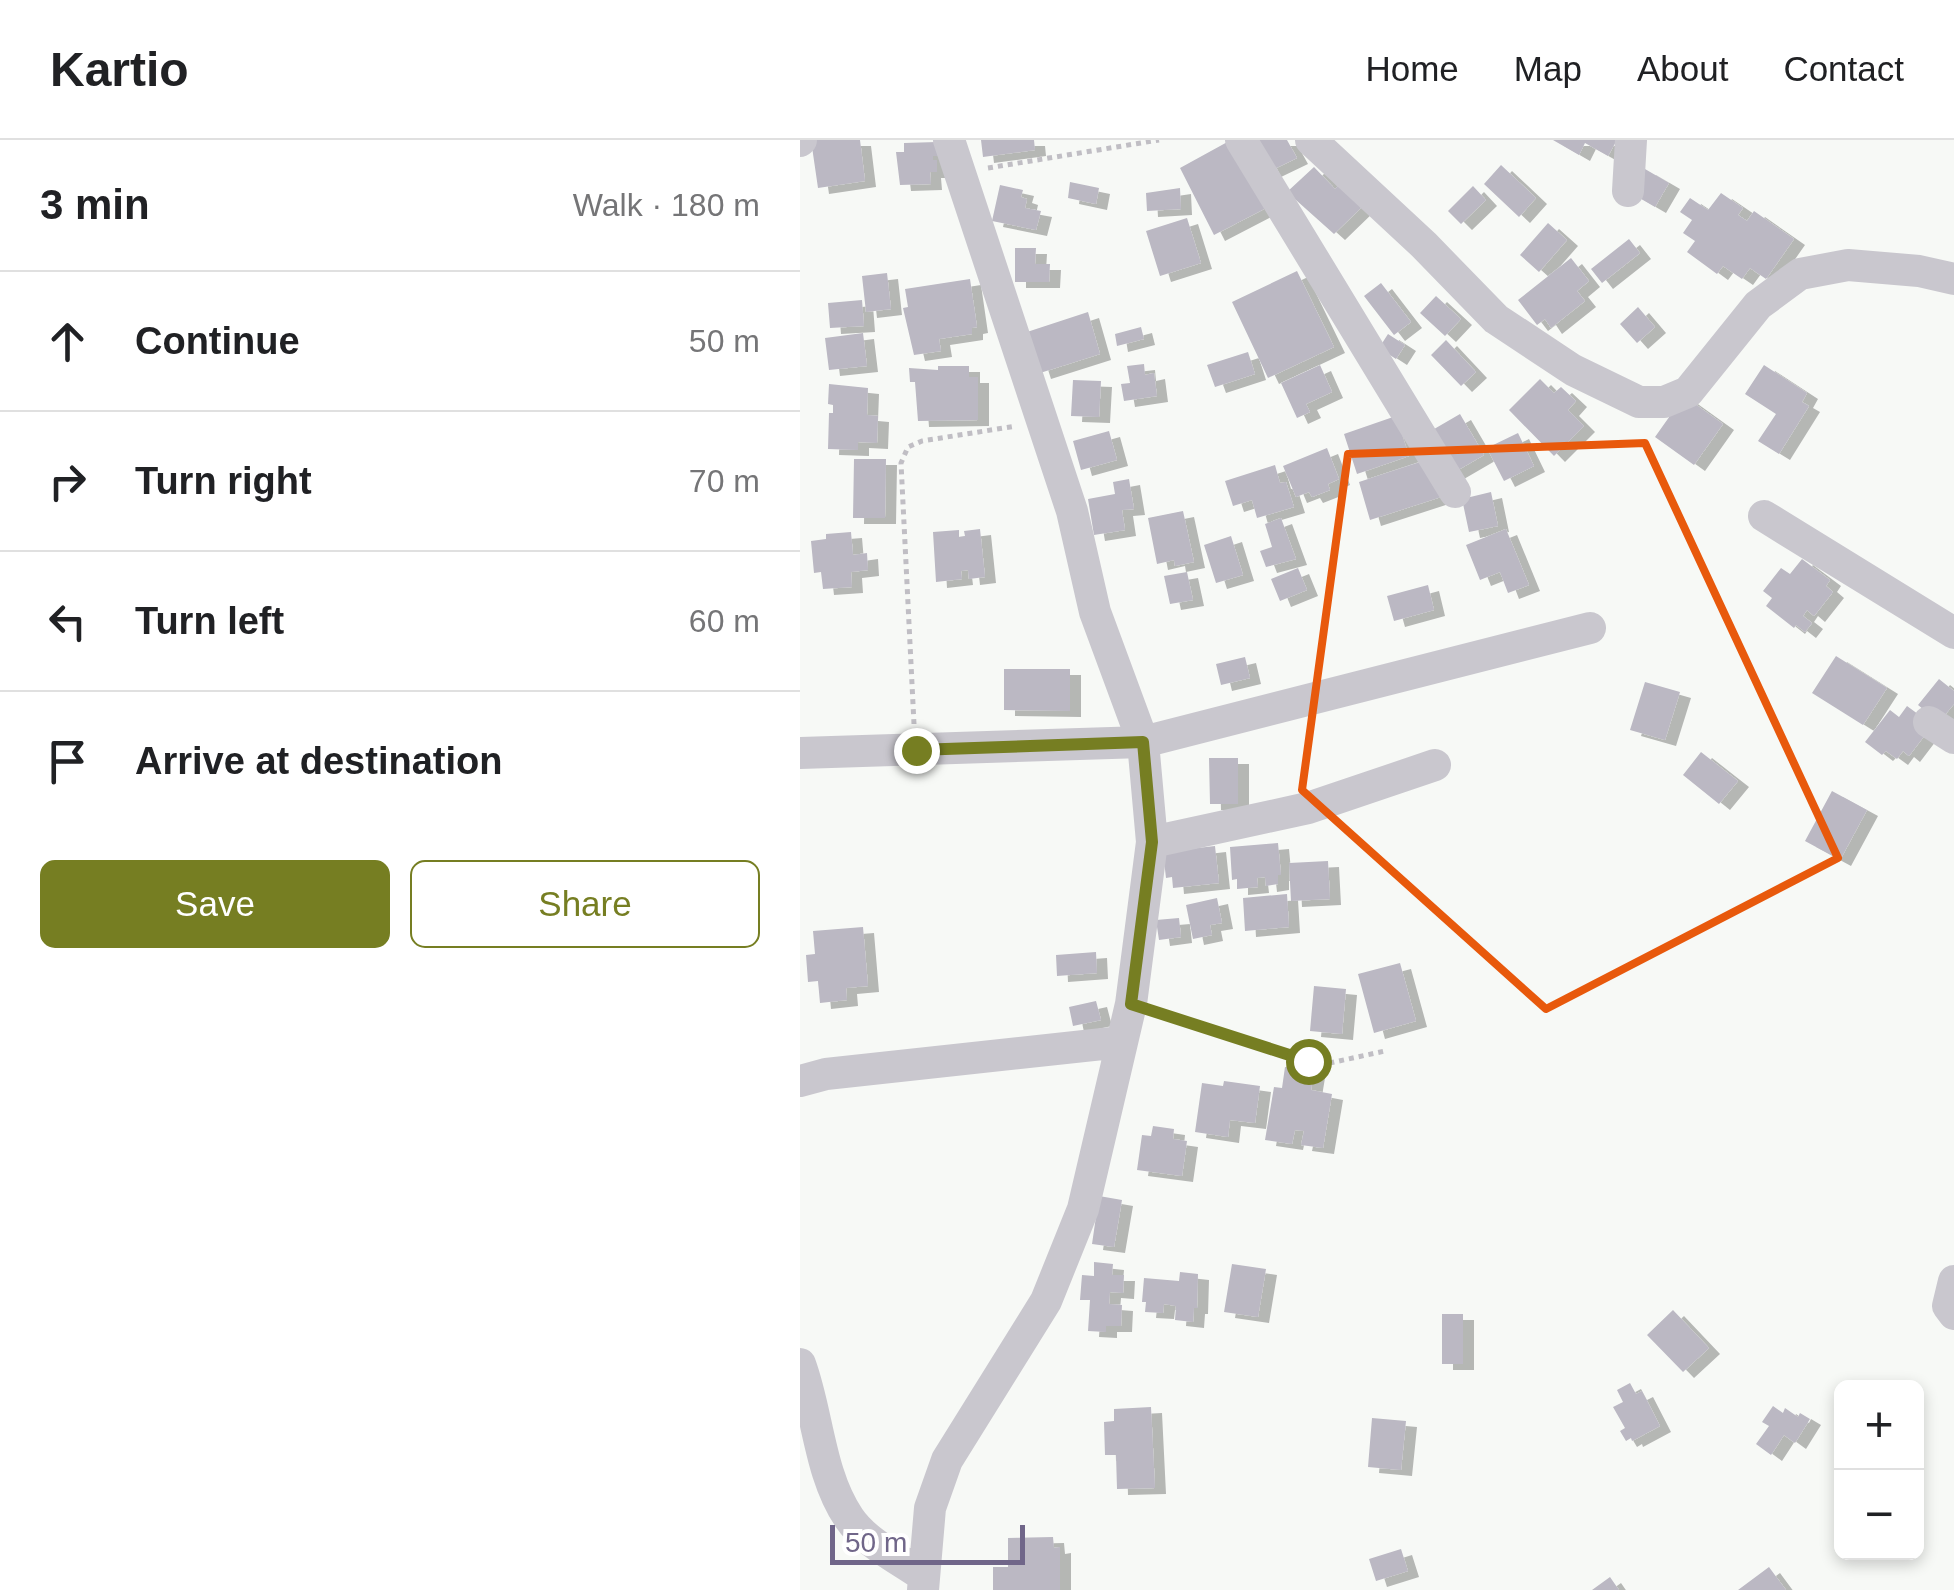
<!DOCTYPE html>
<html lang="en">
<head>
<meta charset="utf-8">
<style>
	:root { --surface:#fff; --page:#f2f2f2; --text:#202124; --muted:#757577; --line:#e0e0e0; --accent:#767e22 }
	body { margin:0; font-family:Arial,sans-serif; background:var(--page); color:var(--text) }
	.controls { position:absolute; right:30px; bottom:30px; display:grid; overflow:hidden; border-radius:15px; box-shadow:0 5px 15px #0003 }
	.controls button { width:90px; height:90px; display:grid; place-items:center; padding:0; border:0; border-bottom:2px solid var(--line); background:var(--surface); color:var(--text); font:50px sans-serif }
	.scale { position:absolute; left:30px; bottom:25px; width:195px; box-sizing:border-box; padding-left:10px; border:5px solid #706689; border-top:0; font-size:28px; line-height:35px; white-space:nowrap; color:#706689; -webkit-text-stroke:8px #fff; paint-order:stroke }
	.stop { position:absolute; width:30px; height:30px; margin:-22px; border:8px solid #767e22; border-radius:50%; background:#fff }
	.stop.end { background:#767e22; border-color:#fff; box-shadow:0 2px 10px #0008 }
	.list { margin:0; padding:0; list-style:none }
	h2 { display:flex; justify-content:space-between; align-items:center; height:130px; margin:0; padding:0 40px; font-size:42px }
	h2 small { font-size:32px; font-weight:400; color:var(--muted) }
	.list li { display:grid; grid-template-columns:65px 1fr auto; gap:30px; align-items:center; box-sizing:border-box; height:140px; padding:0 40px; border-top:2px solid var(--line) }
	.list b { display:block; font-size:38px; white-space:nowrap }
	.list em { font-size:32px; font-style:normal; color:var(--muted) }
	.actions { display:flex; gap:20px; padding:30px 40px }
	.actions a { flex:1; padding:22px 0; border:2px solid var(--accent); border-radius:15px; text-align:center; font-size:35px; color:var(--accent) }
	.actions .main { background:var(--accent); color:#fff }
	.icon { flex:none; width:55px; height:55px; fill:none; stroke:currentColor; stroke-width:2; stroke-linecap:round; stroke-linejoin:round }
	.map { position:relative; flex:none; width:1154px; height:1450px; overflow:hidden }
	header { display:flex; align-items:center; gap:60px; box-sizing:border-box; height:140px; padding:0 50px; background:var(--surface); border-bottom:2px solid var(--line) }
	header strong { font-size:48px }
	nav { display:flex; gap:55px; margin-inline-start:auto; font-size:35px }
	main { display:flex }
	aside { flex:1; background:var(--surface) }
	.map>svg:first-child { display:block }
</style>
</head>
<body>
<header>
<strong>Kartio</strong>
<nav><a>Home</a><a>Map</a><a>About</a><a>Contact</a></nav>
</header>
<main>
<aside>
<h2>3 min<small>Walk · 180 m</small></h2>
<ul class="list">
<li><svg class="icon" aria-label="ahead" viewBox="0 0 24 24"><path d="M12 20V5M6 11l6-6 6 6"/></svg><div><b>Continue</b></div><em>50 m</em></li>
<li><svg class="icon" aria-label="right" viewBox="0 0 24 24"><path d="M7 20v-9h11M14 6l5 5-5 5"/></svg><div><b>Turn right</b></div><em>70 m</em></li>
<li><svg class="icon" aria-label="left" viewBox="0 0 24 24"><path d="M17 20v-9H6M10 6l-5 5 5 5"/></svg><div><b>Turn left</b></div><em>60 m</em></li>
<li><svg class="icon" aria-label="arrive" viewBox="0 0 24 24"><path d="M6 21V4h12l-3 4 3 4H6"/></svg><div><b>Arrive at destination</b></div></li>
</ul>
<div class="actions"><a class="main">Save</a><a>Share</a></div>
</aside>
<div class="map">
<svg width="1154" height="1450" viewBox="0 0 1154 1450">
	<defs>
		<filter id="shadow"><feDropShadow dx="11" dy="6" stdDeviation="0" flood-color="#0004"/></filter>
	</defs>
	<rect width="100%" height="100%" fill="#f7f9f6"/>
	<path fill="#bbb8c3" filter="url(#shadow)" d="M11,0h49l5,41 -47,7z
		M181,0h53l1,10 -52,7z
		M431,0l35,68 -52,27 -34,-67z
		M455,0h32l10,18 -27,13z
		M753,0h64l-9,16 -23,-13 -6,12z
		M137,2l1,14h-5v4h4v12h-7l1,12 -31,1 -4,-33h8v-9z
		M701,25l35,33 -17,19 -35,-33z
		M514,27l21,22 8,-8 22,23 -31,30 -47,-42z
		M845,29l24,14 -14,24 -24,-14z
		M270,42l29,6 -3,16 -28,-6z
		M200,45l23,5 -2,7 6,2 -2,9 16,3 -5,19 -44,-9z
		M673,46l13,14 -25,24 -13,-13z
		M380,48l1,21 -34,2 -1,-18z
		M921,53l22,15 -5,7 9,6 7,-10 40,28 -28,40 -16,-11 -8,11 -19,-13 -6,8 -30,-22 8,-11 -12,-8 9,-13 -12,-8 10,-14 18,12z
		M387,78l14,45 -41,13 -14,-45z
		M748,83l19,17 -28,32 -19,-17z
		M829,99l11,14 -38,30 -11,-14z
		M215,108h21l-1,16h15l-1,18h-34z
		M771,118l18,23 -12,10 8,10 -34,27 -6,-9 -8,6 -19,-25z
		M497,131l37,76 -66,31 -36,-76z
		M87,133l4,36 -25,3 -4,-36z
		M170,139l7,48 -5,1v6l-33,5 2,12 -27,4 -11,-47 5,-1 -3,-18z
		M581,143l30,39 -17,13 -30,-39z
		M636,156l25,23 -16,17 -25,-23z
		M62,160l2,26 -34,2 -2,-25z
		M838,167l17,20 -18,16 -17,-19z
		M288,172l12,42 -60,19 -13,-41z
		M341,187l3,12 -27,7 -2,-12z
		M63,193l4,33 -38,4 -4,-32z
		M588,194l17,11 -9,14 -17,-11z
		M646,200l30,32 -15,14 -30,-31z
		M448,212l7,22 -40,13 -8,-22z
		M344,224l1,11 9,-2 3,23 -33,5 -3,-17 9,-1 -3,-17z
		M520,225l12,27 -26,12 4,8 -13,6 -16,-35z
		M964,225l43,28 -5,9 7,4 -30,48 -21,-13 18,-27 -31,-20z
		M138,226h31v11h9v43l-60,1 -3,-39h-5l-1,-14 29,2z
		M740,239l14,14 7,-6 15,14 -8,9 16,16 -30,30 -45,-46z
		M273,240l28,1 -2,36 -28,-1z
		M29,244l39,4 -1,27 11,1 -1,27 -19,-1v8l-30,-1 1,-36h4v-8l-5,-1z
		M884,256l39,28 -29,41 -39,-28z
		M660,274l24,41 -31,18 -24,-41z
		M596,276l13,40 -52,18 -13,-40z
		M309,291l8,29 -36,10 -8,-29z
		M718,293l16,33 -30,15 -17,-33z
		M527,308l12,31 -11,5 2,6 -18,7 -3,-5 -13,5 -13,-31z
		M632,318l12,38 -74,24 -11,-38z
		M54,319h32l-1,59h-32z
		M475,325l5,18 6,-1 8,25 -37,11 -5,-18 -19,6 -8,-25z
		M329,339l5,30 -12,1 3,20 -31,5 -6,-36 27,-5 -2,-12z
		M691,352l7,34 -29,6 -7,-33z
		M383,371l11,51 -19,4 -1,-6 -17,4 -9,-46z
		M481,378l15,41 -30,8 -6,-16 12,-4 -7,-23z
		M180,389l5,48 -16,2 -1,-9 -7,1 1,8 -26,3 -3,-50 26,-2v7l6,-1 -1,-5z
		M706,389l23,56 -21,8 -8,-21 -20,8 -14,-35z
		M51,392l2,23 14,-2 1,17 -17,2 1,15 -29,2 -2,-17 -7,1 -3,-32 15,-2v-5z
		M431,396l12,39 -27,8 -12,-38z
		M1002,419l28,21 -4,6 7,6 -19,24 -7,-6 -4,6 9,7 -7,9 -9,-7 -2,3 -28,-22 6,-8 -9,-7 18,-23 9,6z
		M498,428l9,22 -27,11 -9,-22z
		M387,432l6,28 -23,4 -6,-28z
		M628,445l6,25 -40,11 -7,-25z
		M1036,516l51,32 -24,37 -51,-32z
		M445,517l5,21 -29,7 -5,-21z
		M204,529h66v42l-66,-1z
		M1139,539l15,12v13l-15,18 -21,-17z
		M845,542l35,10 -15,48 -35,-10z
		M1107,566l19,14 2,11 -19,25 -6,-5 -6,8 -11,-8 -4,4 -17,-13 25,-32 9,7z
		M901,612l37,29 -19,23 -36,-29z
		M409,618h29v46h-28z
		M1032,651l35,19 -27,50 -35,-19z
		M478,703l3,32h-3v9l-12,2 -1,-9 -8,1 1,9 -21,2v-10l-5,1 -2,-33z
		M415,706l4,37 -46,5 -1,-11 -6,1 -3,-26z
		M528,721l2,38 -39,2 -2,-38z
		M487,754l2,33 -44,4 -2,-33z
		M417,758l5,25 -12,2 2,10 -19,4 -7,-34z
		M379,778l2,19 -22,3 -3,-20z
		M63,787l5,59 -22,2 1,12 -27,3 -2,-22 -10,1 -2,-27 9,-1 -2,-23z
		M296,812l1,21 -40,3 -1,-21z
		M600,823l16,58 -42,12 -16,-59z
		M514,846l32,3 -4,45 -32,-3z
		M296,861l5,19 -28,6 -4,-19z
		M485,927l29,5 -3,18 21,4 -9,54 -22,-3 3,-14 -9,-1 -3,14 -27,-4 9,-53 8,1z
		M424,941l36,5 -5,37 -25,-3 -2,17 -33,-5 7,-49 21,3z
		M353,986l21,3 -1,10 14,2 -5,35 -45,-6 5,-35 9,1z
		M299,1056l23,4 -8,47 -22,-3z
		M294,1122l19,2 -1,11h12l-1,18 -13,-1 -1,12 13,1 -1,21h-15v6l-18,-1 2,-31h-10l2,-25 12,1z
		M432,1124l34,5 -8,48 -34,-5z
		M380,1132l18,2 -1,34h-3l-1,14 -18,-2 1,-14 -12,-2 -1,9 -18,-1 1,-10h-4l2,-24 35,3z
		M873,1170l36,38 -26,24 -36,-37z
		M642,1174h21v50h-21z
		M830,1243l6,11 6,-3 18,35 -28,15 -1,-3 -5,3 -6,-10 5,-3 -12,-21 10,-5 -6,-12z
		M973,1266l10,7 2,-5 13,9 2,-4 10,6 -15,24 -11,-8 -13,20 -15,-11 13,-18 -7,-4z
		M351,1267l4,81 -38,1 -1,-34h-11l-1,-33 10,-1v-12z
		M572,1278l34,3 -5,49 -33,-3z
		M253,1397l1,11 6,-1v43h-67v-23h15v-29z
		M601,1409l7,22 -32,10 -7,-22z
		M969,1427l17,23h-48z
		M810,1437l9,13h-27z"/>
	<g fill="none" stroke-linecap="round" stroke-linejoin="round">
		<path stroke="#c0bec4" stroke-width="5" stroke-dasharray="5 5" stroke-linecap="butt" d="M188,28l171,-28
			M114,584l-13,-261 7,-16 14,-6 94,-15
			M357,873l168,51 60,-13"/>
		<path stroke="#c9c7ce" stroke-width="32" d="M441,0l214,352
			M511,0l113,105 72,74 77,51 66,32h25l24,-10 70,-87 42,-31 48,-9 71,6 35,8
			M0,1l1,-1
			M828,51l3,-51
			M964,376l190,117
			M1129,582l25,16
			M0,613l343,-11 447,-114
			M352,702l156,-34 127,-43
			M0,941l26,-7 295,-32
			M1154,1141l-6,25 6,8
			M0,1224c18,49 19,110 49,154 16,24 50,41 73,57
			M123,1450l7,-82 17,-48 99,-159 37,-92 48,-205 21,-162 -9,-100 -48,-130 -23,-101 -123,-371"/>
	</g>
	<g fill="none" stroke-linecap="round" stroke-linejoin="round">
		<path stroke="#767e22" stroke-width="12" d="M116,610l227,-8 9,100 -21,162 177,57"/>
	</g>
	<path fill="none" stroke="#e8590c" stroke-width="8" stroke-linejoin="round" d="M845,303l193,415 -292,151 -244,-219 46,-336z"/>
</svg>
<div class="controls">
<button>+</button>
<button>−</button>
</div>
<div class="scale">50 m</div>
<div class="stop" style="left:508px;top:921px"></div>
<div class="stop end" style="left:116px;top:610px"></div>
</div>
</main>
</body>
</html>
